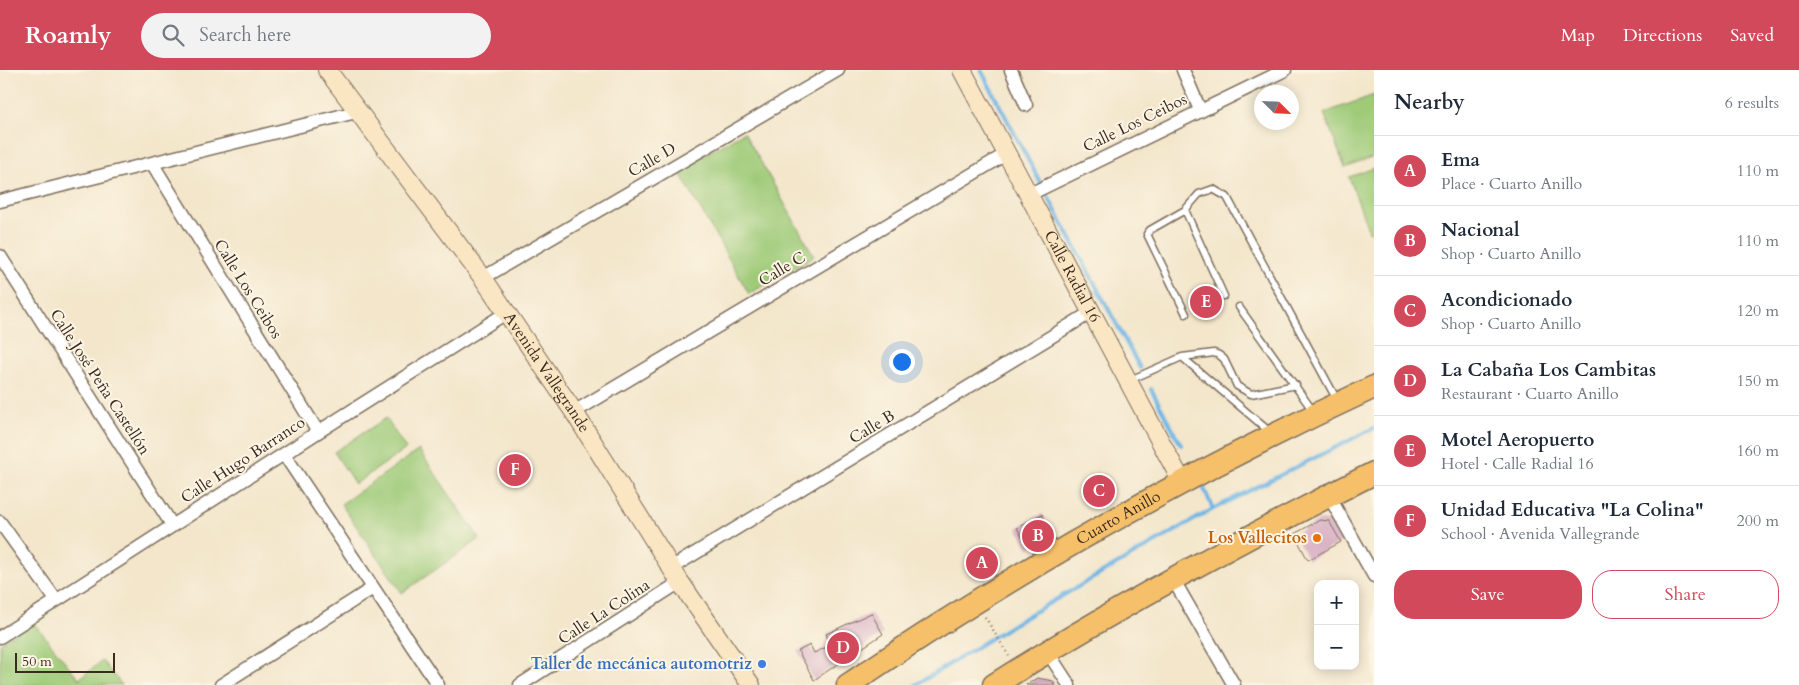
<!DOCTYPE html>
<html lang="en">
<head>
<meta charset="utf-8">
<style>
	:root { --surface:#fff; --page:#f2f2f3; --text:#1f2937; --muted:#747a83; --line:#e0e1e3; --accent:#d1495b }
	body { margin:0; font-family:Cardo,serif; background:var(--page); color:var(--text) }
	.controls { position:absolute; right:15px; bottom:15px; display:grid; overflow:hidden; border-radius:10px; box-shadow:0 2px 12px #0003 }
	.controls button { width:45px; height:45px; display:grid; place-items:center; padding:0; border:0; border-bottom:1px solid var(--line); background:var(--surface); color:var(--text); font:25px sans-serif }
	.compass { position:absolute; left:1254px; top:15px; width:45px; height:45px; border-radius:50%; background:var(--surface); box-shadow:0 2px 12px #0003; rotate:114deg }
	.scale { position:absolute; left:15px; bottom:12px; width:100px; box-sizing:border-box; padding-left:5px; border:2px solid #3b2a1e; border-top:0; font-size:14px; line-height:18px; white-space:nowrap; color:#3b2a1e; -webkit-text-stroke:4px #fcf5e5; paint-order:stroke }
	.you { position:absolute; left:901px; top:291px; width:18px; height:18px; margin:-12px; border:4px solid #fff; border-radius:50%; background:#1a73e8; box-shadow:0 0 0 8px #1a73e833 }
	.badge { display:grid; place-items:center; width:32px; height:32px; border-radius:50%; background:var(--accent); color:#fff; font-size:16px; font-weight:700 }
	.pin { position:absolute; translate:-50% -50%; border:2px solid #fff; box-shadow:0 1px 5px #0006 }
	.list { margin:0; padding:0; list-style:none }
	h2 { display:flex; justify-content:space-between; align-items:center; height:65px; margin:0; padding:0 20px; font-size:21px }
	h2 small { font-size:16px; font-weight:400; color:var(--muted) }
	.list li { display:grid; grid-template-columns:32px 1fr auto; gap:15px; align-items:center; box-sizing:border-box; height:70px; padding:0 20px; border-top:1px solid var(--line) }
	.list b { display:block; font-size:19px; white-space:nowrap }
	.list p { margin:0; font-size:16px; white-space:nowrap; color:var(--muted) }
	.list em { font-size:16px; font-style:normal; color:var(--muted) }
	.actions { display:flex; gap:10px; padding:15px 20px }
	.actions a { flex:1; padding:11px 0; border:1px solid var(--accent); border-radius:20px; text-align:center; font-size:18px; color:var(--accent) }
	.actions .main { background:var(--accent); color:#fff }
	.icon { flex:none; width:28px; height:28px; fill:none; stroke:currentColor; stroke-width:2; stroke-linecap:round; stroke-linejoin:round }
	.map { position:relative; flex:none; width:1374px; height:615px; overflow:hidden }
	header { display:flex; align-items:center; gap:30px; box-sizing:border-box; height:70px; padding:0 25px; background:var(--accent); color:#fff }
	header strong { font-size:24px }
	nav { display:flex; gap:28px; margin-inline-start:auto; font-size:18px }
	.search { width:350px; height:45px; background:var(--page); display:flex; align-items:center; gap:12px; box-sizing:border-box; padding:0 18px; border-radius:28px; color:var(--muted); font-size:19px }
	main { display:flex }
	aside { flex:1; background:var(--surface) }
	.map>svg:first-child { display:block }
</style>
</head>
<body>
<header>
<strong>Roamly</strong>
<div class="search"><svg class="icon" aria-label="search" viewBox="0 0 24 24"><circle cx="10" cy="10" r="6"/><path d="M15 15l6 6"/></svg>Search here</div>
<nav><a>Map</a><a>Directions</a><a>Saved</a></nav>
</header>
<main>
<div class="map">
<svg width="1374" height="615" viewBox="0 0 1374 615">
	<rect width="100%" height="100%" fill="#fcf5e5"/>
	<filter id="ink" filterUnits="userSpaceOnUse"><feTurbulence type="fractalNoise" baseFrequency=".02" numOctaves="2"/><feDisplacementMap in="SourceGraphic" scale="10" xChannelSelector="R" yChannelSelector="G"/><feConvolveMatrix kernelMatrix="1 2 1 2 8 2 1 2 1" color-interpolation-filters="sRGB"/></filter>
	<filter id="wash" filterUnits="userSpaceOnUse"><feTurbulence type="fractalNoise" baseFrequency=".0096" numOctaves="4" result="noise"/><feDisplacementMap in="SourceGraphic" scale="20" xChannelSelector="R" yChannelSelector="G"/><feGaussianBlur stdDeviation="1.12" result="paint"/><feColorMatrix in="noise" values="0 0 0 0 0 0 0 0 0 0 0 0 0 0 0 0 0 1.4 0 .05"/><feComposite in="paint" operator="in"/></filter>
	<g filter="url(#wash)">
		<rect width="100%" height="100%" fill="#f3e6cb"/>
		<path fill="#9fcb79" stroke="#6d7a4c" d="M1374,25v62l-29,11 -21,-55z
			M744,62l70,124 -65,38 -71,-124z
			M1374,98v62l-5,2 -20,-55z
			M386,348l20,31 -51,35 -21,-32z
			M419,380l61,89 -78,54 -61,-89z
			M33,552l46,57 23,-18 20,24h-122v-42z"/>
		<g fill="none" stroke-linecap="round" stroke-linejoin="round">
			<path stroke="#6eb6e6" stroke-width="4" d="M981,0l60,114
				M1045,121l95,177
				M1151,319l30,56
				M1202,414l11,25
				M916,615l101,-63 196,-113 161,-81"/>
		</g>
		<g id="blocks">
			<path fill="#d3a6c0" d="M1098,409l12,20 -10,5 -11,-20z
				M1042,444l11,20 -24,14 -12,-20z
				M1320,450l9,1 12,21 -33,18 -14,-26z
				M983,479l12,20 -14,9 -13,-21z
				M871,543l12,21 -69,46 -16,-29 12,-6 4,8 17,-8 -5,-11z
				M1037,608l16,3 2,4h-29z"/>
		</g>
	</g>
	<g filter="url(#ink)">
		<use href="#blocks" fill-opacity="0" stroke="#7b6c5b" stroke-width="1"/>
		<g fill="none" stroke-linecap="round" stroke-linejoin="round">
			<g stroke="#7b6c5b" stroke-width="9">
				<path id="lane" d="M1185,140l39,86
					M1239,237l74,104
					M1186,244l-39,-80 3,-4 35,-20 14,-16 14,-5 14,8 110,203
					M1182,287l32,-4 5,2 5,4 13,27 14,8 45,-9
					M1130,310l52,-23 88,75"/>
			</g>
			<g stroke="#7b6c5b" stroke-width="15">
				<path id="street" d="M1011,0l15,35
					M1183,0l17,40
					M152,93l166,269
					M1028,125l257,-125
					M0,131l360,-90
					M0,186l172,269
					M483,208l355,-208
					M574,342l432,-258
					M284,384l154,231
					M1329,426l45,80
					M0,452l56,78
					M671,498l419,-255
					M1173,509l61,106
					M0,567l318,-205 188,-119
					M1047,581l22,34
					M221,615l152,-97
					M520,615l160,-103"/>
			</g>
			<g stroke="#7b6c5b" stroke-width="20">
				<g id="secondary">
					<path id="s1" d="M327,0l156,208 91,134 106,170 71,103"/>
					<path id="s2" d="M962,0l220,412"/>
				</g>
			</g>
			<g stroke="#7b6c5b" stroke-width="25">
				<g id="highway">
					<path id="s3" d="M848,615c166,-113 344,-214 526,-298"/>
					<path d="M994,615c123,-78 250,-147 380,-212"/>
				</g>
			</g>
			<path stroke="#7b6c5b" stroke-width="2.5" stroke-dasharray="1 4" stroke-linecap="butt" d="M985,547l24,39"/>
			<use href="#lane" stroke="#fff" stroke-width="6"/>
			<use href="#street" stroke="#fff" stroke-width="12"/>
			<use href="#secondary" stroke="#fbe6c4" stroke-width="18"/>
			<use href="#highway" stroke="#f6c06b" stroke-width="22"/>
		</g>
	</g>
	<circle fill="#e8710a" stroke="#fcf5e5" stroke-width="2" cx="1317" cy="468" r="5"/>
	<circle fill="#3f7fe0" stroke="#fcf5e5" stroke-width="2" cx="762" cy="594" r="5"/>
	<g text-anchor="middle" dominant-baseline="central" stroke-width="4" stroke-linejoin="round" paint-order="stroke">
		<g font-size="16" fill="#3b2a1e" stroke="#fcf5e5">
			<text transform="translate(1135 53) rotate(-26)">Calle Los Ceibos</text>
			<text transform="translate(652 90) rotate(-30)">Calle D</text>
			<text transform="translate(782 199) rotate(-31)">Calle C</text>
			<text stroke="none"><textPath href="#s2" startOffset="234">Calle Radial 16</textPath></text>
			<text transform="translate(248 219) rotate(58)">Calle Los Ceibos</text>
			<text stroke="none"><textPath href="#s1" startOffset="374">Avenida Vallegrande</textPath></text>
			<text transform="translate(100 312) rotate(57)">Calle José Peña Castellón</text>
			<text transform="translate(872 357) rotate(-31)">Calle B</text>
			<text transform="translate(243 390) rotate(-33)">Calle Hugo Barranco</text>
			<text stroke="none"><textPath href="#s3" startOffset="318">Cuarto Anillo</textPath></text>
			<text transform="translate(604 542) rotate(-33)">Calle La Colina</text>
		</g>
		<g font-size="16" font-weight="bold" fill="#c56008" stroke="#fcf5e5" text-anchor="end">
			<text x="1307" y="468">Los Vallecitos</text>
		</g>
		<g font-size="16" font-weight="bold" fill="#366cbe" stroke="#fcf5e5" text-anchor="end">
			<text x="752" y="594">Taller de mecánica automotriz</text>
		</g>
	</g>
</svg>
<div class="controls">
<button>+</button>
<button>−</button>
</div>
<svg class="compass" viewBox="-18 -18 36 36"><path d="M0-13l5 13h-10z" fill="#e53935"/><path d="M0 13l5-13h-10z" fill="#747a83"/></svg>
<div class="scale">50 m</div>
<div class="you"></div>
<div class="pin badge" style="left:982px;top:493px">A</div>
<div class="pin badge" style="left:1038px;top:466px">B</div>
<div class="pin badge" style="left:1099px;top:421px">C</div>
<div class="pin badge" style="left:843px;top:578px">D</div>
<div class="pin badge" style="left:1206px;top:232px">E</div>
<div class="pin badge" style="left:515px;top:400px">F</div>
</div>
<aside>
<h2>Nearby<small>6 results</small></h2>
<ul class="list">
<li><span class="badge">A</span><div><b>Ema</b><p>Place · Cuarto Anillo</p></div><em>110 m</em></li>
<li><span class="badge">B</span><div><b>Nacional</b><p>Shop · Cuarto Anillo</p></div><em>110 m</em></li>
<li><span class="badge">C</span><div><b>Acondicionado</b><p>Shop · Cuarto Anillo</p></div><em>120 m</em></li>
<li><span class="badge">D</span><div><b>La Cabaña Los Cambitas</b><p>Restaurant · Cuarto Anillo</p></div><em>150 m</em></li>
<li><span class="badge">E</span><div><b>Motel Aeropuerto</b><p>Hotel · Calle Radial 16</p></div><em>160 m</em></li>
<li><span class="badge">F</span><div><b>Unidad Educativa &quot;La Colina&quot;</b><p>School · Avenida Vallegrande</p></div><em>200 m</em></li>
</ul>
<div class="actions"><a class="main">Save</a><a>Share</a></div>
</aside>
</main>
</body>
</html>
